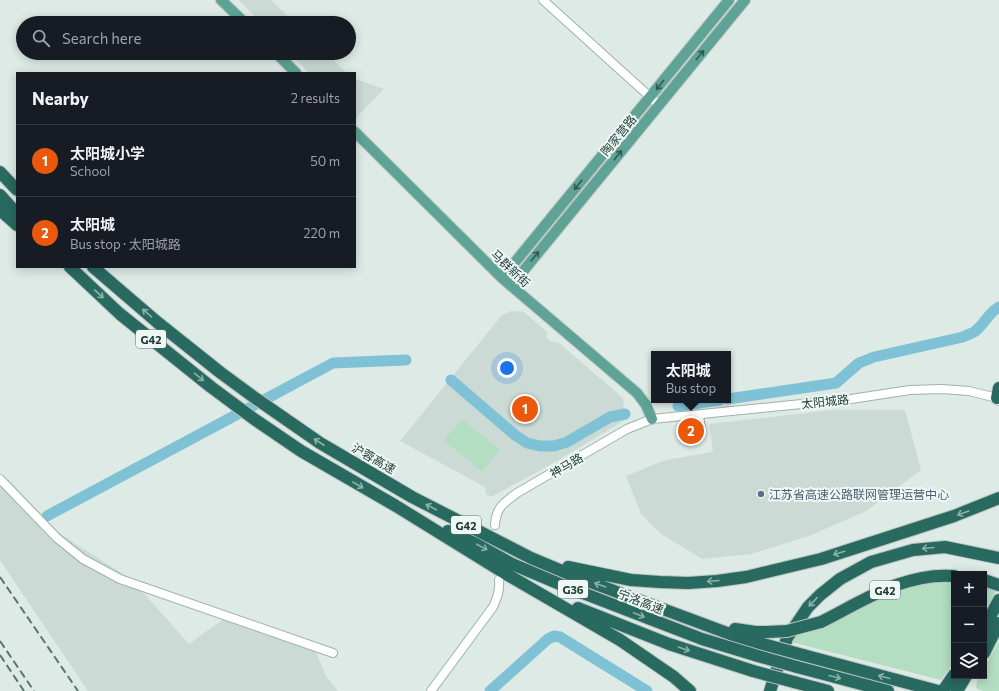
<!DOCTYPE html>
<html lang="en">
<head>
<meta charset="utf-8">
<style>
	:root { --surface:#171b24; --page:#242831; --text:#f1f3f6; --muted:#9ea1a6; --line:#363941; --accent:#ea580c }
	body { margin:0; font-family:Commissioner,"Noto Sans SC",sans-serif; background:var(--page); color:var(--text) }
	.controls { position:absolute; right:12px; bottom:12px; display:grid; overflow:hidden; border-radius:0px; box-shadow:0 2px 10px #0003 }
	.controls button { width:36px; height:36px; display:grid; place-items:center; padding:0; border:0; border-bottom:1px solid var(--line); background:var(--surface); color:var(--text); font:20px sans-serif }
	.you { position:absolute; left:507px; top:368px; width:14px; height:14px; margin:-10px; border:3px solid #fff; border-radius:50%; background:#1a73e8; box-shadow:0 0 0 6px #1a73e833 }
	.badge { display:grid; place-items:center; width:26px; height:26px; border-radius:50%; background:var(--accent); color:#fff; font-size:13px; font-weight:700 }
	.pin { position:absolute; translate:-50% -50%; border:2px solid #fff; box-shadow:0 1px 4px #0006 }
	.popup { position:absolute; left:651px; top:351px; width:80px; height:52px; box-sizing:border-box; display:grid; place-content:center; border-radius:0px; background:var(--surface); filter:drop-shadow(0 1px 3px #0005); font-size:13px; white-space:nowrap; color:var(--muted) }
	.popup b { font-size:15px; color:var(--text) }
	.popup::after { content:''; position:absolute; left:50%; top:100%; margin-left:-8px; border:8px solid transparent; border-top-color:var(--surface) }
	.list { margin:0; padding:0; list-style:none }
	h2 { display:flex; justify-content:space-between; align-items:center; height:52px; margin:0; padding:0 16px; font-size:17px }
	h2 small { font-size:13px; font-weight:400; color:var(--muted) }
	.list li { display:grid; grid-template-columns:26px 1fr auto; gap:12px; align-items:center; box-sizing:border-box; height:72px; padding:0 16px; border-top:1px solid var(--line) }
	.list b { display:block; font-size:15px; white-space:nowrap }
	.list p { margin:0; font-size:13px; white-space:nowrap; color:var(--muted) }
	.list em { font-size:13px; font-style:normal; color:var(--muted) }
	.icon { flex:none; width:22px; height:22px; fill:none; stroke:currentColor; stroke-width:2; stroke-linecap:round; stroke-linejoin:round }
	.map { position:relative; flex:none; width:999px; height:691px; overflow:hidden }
	.search { position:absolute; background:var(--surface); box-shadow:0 2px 10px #0003; left:16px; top:16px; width:340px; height:44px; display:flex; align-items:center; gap:10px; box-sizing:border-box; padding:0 14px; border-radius:22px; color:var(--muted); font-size:15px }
	.panel { position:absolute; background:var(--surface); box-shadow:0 2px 10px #0003; left:16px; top:72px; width:340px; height:196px; border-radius:0px }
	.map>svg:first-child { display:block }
</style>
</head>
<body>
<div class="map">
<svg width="999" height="691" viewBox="0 0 999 691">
	<rect width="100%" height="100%" fill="#ddeae5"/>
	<path fill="#cbdad5" d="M239,0h32l24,23h-34z
		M290,53h36l21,20h-38z
		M355,79l29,10 -29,30z
		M511,311l13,1 23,20 -1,5 6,5 7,1 64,55 2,22 -68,41 -66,36 -5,-3 -1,-7 -85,-46 102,-126z
		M833,410h72l16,60 -55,41 -57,25 -58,18 -49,5 -42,-26 -19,-19 -15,-38 40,-16 47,-8 -4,-28z
		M8,479l52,55 71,45 58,65 40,-29 84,30 13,31 12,15h-250l-88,-131v-74z"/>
	<path fill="#b4dec2" d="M462,419l38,31 -18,22 -38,-32z
		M954,581v81l-13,18 -150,-38 1,-5 25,-7 79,-39 27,-9z
		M984,586l12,5 -12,23z
		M999,641v50h-16l-7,-3 1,-7 3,-5h4v-8z"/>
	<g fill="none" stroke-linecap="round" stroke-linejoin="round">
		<path stroke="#80c2d5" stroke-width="11" d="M451,380l64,55 12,8 13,3h14l13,-4 43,-25 15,-3
			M728,399l108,-16 23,-20 15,-6 89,-20c3,-2 8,-3 11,-5 10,-7 14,-19 25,-25
			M678,406l42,-6
			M47,516l286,-153 73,-3
			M490,691l58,-52 6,-3 6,1 87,54"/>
		<g stroke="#a0b2ad" stroke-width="10">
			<path id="minor" d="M543,0l116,105
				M699,415l2,14
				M0,479l57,59 26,21 37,20 213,74
				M495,525c1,-18 9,-22 22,-32l110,-64 25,-10 199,-20 59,-9 32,-1 27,2 28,7 2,3
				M431,691l62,-84c4,-9 7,-16 6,-27"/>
		</g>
		<g stroke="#bcc4c2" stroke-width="12">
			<path id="major" d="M221,0l24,23
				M276,53l20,20
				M355,132l147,146 135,115 9,12 6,14
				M502,278l227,-278
				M511,286l234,-286"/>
		</g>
		<g stroke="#bcc4c2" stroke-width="14">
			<path id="highway" d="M0,172l17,18
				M0,195l17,19
				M0,210l17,15
				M70,267l50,47 91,73 43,32 47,32 95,55 110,68 114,66 54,37 16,14
				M93,267l64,55 64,51 34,25 65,45 92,54 119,61 43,18 156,58 33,10
				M997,398l2,-10
				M448,531l28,13 36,20 50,21 140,54 56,17
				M568,567l63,13 29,2 28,1 29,-2 29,-4 75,-18 133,-43 45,-18
				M984,580l15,5
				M578,608l91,36 84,27
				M821,622c42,-21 84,-50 133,-46
				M984,628l15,-28
				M735,629l20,3h12
				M984,653l15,-30
				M803,655l135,36
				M797,667l91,24
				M794,682l34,9
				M770,691l17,-53 21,-31 12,-12 20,-16 31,-17 42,-12 32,-3 54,11
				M943,691l11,-16
				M957,691l9,-15"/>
		</g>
		<use href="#minor" stroke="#fff" stroke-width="8"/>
		<use href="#major" stroke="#5ea396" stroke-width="10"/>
		<use href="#highway" stroke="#286960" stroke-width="12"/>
		<path stroke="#587771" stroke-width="2" stroke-dasharray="8 4" stroke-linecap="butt" d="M0,577l78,114
			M0,641l34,50
			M0,655l24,36"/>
		<g stroke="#bcc4c2" stroke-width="14" stroke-linecap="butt">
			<path id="highway-bridge" d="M767,632l20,-1 34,-9
				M763,644l40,11
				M758,656l39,11
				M753,671l41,11"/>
		</g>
		<use href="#highway-bridge" stroke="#286960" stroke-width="12"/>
	</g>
	<defs><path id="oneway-shaft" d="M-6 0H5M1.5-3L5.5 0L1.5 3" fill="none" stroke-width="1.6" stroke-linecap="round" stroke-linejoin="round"/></defs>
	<g stroke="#315a52">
		<use href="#oneway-shaft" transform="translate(700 55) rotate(-51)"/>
		<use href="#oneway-shaft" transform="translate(660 85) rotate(128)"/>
		<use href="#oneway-shaft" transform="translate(618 155) rotate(-51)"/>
		<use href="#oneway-shaft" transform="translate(578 185) rotate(129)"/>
		<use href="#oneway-shaft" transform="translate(535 256) rotate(-51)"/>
	</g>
	<g stroke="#8bb0aa">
		<use href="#oneway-shaft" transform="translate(99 294) rotate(43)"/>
		<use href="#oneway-shaft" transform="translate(147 313) rotate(-139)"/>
		<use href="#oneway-shaft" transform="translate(199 377) rotate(39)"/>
		<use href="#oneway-shaft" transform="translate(319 442) rotate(-147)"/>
		<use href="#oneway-shaft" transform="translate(358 485) rotate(30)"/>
		<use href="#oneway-shaft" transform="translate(431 507) rotate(-152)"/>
		<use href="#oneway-shaft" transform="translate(963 513) rotate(160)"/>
		<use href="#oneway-shaft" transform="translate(482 547) rotate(28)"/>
		<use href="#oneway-shaft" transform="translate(928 548) rotate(175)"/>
		<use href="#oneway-shaft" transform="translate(839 553) rotate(163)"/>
		<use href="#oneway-shaft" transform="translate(713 581) rotate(175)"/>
		<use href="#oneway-shaft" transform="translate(600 585) rotate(-160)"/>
		<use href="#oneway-shaft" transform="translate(813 602) rotate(133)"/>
		<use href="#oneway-shaft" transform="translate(639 615) rotate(21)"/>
		<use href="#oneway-shaft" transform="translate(684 649) rotate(19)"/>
		<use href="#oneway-shaft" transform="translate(835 677) rotate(15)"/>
		<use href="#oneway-shaft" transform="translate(884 677) rotate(-165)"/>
	</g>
	<circle fill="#5c6f8a" stroke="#eef7f3" stroke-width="1.5" cx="761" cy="494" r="4"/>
	<g text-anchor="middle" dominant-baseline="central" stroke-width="4" stroke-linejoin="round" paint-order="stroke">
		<g fill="#eef7f3" stroke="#5c736e" stroke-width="1">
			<rect x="136" y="330" width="30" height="18" rx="3"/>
			<rect x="451" y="516" width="30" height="18" rx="3"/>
			<rect x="558" y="580" width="30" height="18" rx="3"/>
			<rect x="870" y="581" width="30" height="18" rx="3"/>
		</g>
		<g font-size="11" font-weight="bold" fill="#1e3b35">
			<text x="151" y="339">G42</text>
			<text x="466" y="525">G42</text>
			<text x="573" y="589">G36</text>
			<text x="885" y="590">G42</text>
		</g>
		<g font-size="12" fill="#1e3b35" stroke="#eef7f3">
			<text transform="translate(618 135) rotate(-51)">陶家营路</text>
			<text transform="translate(511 268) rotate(43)">马群新街</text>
			<text transform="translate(825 401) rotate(-6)">太阳城路</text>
			<text transform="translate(374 458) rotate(30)">沪蓉高速</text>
			<text transform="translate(566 465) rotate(-31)">神马路</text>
			<text transform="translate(641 601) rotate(21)">宁洛高速</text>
		</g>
		<g font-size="12" fill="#4e5e75" stroke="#eef7f3" text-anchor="start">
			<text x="769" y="494">江苏省高速公路联网管理运营中心</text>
		</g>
	</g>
</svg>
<div class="controls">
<button>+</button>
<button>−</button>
<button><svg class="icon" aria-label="layers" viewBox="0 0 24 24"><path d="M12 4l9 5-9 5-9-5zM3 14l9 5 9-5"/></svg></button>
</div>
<div class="you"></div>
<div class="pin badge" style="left:525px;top:409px">1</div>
<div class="pin badge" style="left:691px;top:431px">2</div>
<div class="popup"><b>太阳城</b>Bus stop</div>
<div class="search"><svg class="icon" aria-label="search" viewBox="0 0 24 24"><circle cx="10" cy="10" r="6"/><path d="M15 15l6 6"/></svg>Search here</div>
<section class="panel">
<h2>Nearby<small>2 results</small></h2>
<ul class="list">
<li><span class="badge">1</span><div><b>太阳城小学</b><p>School</p></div><em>50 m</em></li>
<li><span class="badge">2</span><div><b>太阳城</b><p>Bus stop · 太阳城路</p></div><em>220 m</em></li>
</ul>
</section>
</div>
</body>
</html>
